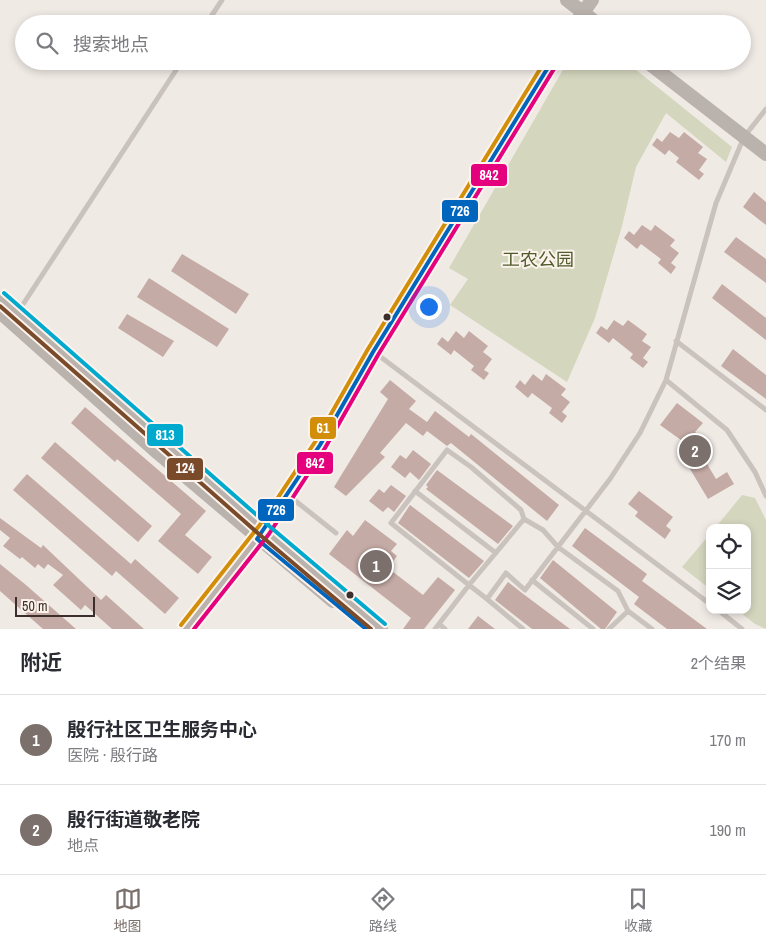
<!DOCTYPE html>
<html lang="zh">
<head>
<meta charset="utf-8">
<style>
	:root { --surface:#fff; --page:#f2f2f3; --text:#2b2b33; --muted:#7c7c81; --line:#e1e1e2; --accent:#7b706b }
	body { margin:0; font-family:"Archivo Narrow","Noto Sans SC",sans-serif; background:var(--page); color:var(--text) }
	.controls { position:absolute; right:15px; bottom:15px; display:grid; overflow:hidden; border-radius:10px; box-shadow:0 2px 8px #0003 }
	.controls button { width:45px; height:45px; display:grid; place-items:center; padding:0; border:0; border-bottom:1px solid var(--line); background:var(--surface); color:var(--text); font:25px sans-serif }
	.scale { position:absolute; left:15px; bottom:12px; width:80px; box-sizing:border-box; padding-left:5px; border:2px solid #3c2e2a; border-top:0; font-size:14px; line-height:18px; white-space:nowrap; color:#3c2e2a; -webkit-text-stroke:4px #fcf3ed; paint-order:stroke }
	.you { position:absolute; left:428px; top:306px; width:18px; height:18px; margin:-12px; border:4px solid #fff; border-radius:50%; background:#1a73e8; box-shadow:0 0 0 8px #1a73e833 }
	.badge { display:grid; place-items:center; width:32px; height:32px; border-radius:50%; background:var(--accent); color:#fff; font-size:16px; font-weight:700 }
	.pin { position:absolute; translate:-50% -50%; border:2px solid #fff; box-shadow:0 1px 5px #0006 }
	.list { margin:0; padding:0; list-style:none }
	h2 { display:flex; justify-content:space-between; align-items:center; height:65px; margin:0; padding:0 20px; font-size:21px }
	h2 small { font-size:16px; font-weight:400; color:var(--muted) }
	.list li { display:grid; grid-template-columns:32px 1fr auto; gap:15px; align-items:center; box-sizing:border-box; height:90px; padding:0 20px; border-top:1px solid var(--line) }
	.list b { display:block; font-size:19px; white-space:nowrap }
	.list p { margin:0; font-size:16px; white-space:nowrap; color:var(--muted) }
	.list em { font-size:16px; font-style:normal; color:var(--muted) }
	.icon { flex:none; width:28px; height:28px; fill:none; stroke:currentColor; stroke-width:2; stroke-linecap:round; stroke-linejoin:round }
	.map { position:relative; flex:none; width:766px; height:629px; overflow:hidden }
	.search { position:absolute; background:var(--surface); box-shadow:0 2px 8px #0003; left:15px; right:15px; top:15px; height:55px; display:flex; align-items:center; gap:12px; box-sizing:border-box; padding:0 18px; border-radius:28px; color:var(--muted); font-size:19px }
	.sheet { height:245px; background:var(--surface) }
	nav { display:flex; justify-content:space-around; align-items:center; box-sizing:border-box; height:70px; border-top:1px solid var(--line); background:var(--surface); font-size:14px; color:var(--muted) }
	nav a { display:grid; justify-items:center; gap:2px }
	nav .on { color:var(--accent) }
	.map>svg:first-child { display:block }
</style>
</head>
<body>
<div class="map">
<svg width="766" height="629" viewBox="0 0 766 629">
	<rect width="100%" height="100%" fill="#f0eae5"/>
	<path fill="#d4d6be" d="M568,61h57l107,86 -6,15 -60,-49 -30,54 -14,59 -27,92 -28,64 -117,-77 18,-26 -19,-11z
		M742,495l13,3 11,22v109l-11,-5 -18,-14h10v-82h-32z
		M710,534v55l-28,-22z"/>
	<path fill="#c5aba5" d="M670,132l9,6 5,-6 19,15 -5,6 9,6 -8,11 5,4 -5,6 -23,-18 3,-4 -10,-8 -4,5 -13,-10 5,-7 5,4z
		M754,192l12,10v23l-23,-18z
		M642,225l9,6 4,-6 20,15 -5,6 9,7 -8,10 5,4 -5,7 -13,-11 3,-4 -20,-15 -4,5 -13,-11 5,-7 5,4z
		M736,237l30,22v24l-42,-31z
		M182,254l67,40 -13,20 -65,-43z
		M149,278l80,51 -12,18 -80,-50z
		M722,284l44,34v22l-54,-42z
		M127,314l47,27 -11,16 -45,-29z
		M614,320l9,6 5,-6 19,14 -5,7 9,6 -8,11 5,4 -5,6 -13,-10 3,-4 -20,-16 -4,5 -13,-10 5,-7 6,4z
		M456,331l8,7 5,-7 19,15 -5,6 9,7 -8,11 5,3 -5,7 -13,-10 3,-4 -20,-16 -3,5 -14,-11 5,-7 6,5z
		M733,349l33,26v24l-45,-33z
		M533,374l9,7 4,-7 20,15 -5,6 9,7 -8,10 5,4 -5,7 -13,-10 3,-5 -20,-15 -4,5 -13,-11 5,-7 5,5z
		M390,380l26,21 -7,8 18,13 8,-11 34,26 2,-3 88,71 -12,16 -96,-78 -4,3 -20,-15 -4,5 -17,-13 -26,30 5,4 -39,39 -12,-9 54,-88 -8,-7z
		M677,403l26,20 -8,9 14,11 -6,14 13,22 11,-7 7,12 -26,15 -27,-45 7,-9 -28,-20z
		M85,407l121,104 -21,24 27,22 -14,17 -40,-33 23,-27 -64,-55 -2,3 -44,-39z
		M55,442l97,84 -14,16 -97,-84z
		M413,450l18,14 -12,16 -9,-8 -5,6 -14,-11 9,-12 6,4z
		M437,470l76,56 -15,18 -72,-55 2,-2 -2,-2z
		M27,474l104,90 4,-5 44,39 -14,16 -49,-43 -4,5 -99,-86z
		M391,485l15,11 -12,16 -6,-5 -5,5 -14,-11 10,-12 5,4z
		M639,491l34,26 -7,9 5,4 -6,9 -30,-23 3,-4 -10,-8z
		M410,505l74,56 -15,17 -71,-55z
		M0,518l41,30 2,-3 58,55 5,-5 38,34h-32l-27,-24 -4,5 -28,-25 10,-10 -15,-11 -4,5 -6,-5 -3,4 -13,-11 -2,2 -17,-13 7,-8 -10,-8z
		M365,520l32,24 -6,7 6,5 -9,12 35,27 15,-18 17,13 -31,39h-21l8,-11 -82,-64 18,-24 6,6z
		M585,528l62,46 -5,7 65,48h-40l-33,-25 5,-7 -67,-51z
		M553,560l64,52 -12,17h-4l-61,-51z
		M0,564l26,21 50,44h-33l-43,-38z
		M508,582l14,11 48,36h-38l-37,-29z
		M478,616l17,13h-27z"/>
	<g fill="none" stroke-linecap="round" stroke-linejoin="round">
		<path stroke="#cac2bd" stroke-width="5" d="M206,24l16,-24
			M18,312l164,-251
			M676,341l90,69
			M374,352l336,252
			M666,380l61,50 28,42 11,24
			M415,491l81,62
			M288,495l48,38
			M524,519l-3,-9 -50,-43 -24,-17 -56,73 78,62 55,-66 19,11 15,17 60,44 10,20 24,18
			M532,580l61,49
			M487,599l36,30
			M718,610l24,19
			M439,624l6,5
			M435,629l34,-44 18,14 19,-26 19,17 85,-111 30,-46 26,-53 50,-177 28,-66 22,-28
			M609,629l19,-18"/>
		<path stroke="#bab2ad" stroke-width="14" d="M567,0l31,24
			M575,24l17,-24
			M646,61l120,93
			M0,298l264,232 117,99
			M0,312l158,141 175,148
			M186,629l78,-99 56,-85 53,-93 179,-291"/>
		<g stroke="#fcf3ed" stroke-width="8">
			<path id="bus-1" d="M366,629l-109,-90 63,-94 53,-93 179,-291"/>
		</g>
		<g stroke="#fcf3ed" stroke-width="8">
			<path id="bus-2" d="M194,629l75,-95 56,-86 53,-93 179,-291"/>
		</g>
		<g stroke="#fcf3ed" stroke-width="8">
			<path id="bus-3" d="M181,625l78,-99 56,-84 53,-93 177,-288"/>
		</g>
		<g stroke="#fcf3ed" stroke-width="8">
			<path id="bus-4" d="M0,306l260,229 111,94"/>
		</g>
		<g stroke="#fcf3ed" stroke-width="8">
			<path id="bus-5" d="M4,293l264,232 117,99"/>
		</g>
		<use href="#bus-1" stroke="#0065bd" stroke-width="4"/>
		<use href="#bus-2" stroke="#e5007d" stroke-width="4"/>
		<use href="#bus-3" stroke="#d28e08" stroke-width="4"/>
		<use href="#bus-4" stroke="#7a4b2a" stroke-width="4"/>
		<use href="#bus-5" stroke="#00a9ce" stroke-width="4"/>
	</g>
	<g fill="#3c2e2a" stroke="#fcf3ed" stroke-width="2">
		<circle cx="387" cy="317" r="4.5"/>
		<circle cx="350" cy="595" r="4.5"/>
	</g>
	<g text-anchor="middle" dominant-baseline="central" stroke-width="4" stroke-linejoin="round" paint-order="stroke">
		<g font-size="18" fill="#4f5c2b" stroke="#fcf3ed">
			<text x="538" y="259">工农公园</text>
		</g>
	</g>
	<g stroke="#fcf3ed" stroke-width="2">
		<rect x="470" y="163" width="38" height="24" rx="5" fill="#e5007d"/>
		<rect x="441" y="199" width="38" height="24" rx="5" fill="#0065bd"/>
		<rect x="309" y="416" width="28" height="24" rx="5" fill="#d28e08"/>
		<rect x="146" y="423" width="38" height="24" rx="5" fill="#00a9ce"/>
		<rect x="296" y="451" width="38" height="24" rx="5" fill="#e5007d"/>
		<rect x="166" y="457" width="38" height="24" rx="5" fill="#7a4b2a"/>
		<rect x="257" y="498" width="38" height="24" rx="5" fill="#0065bd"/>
	</g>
	<g font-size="14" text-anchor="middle" font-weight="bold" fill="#fff">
		<text x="489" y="180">842</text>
		<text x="460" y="216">726</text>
		<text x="323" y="433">61</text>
		<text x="165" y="440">813</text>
		<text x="315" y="468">842</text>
		<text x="185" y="473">124</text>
		<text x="276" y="515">726</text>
	</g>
</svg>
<div class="controls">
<button><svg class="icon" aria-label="locate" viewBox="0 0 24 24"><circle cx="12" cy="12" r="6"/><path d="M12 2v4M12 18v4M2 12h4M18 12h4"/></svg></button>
<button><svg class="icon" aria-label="layers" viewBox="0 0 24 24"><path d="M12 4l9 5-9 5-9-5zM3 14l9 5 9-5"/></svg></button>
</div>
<div class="scale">50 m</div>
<div class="you"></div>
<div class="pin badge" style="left:376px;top:566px">1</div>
<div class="pin badge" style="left:695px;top:451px">2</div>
<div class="search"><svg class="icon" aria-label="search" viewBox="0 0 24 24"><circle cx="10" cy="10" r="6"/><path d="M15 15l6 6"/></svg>搜索地点</div>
</div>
<section class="sheet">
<h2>附近<small>2个结果</small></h2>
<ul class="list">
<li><span class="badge">1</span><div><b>殷行社区卫生服务中心</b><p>医院 · 殷行路</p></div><em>170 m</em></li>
<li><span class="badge">2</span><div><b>殷行街道敬老院</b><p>地点</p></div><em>190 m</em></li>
</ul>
</section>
<nav>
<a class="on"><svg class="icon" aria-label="map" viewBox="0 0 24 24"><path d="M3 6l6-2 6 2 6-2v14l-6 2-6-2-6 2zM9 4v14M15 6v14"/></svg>地图</a>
<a><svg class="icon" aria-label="directions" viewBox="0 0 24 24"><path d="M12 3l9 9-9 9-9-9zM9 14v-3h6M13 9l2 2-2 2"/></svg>路线</a>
<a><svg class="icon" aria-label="saved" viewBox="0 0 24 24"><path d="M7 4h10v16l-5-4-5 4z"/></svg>收藏</a>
</nav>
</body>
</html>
